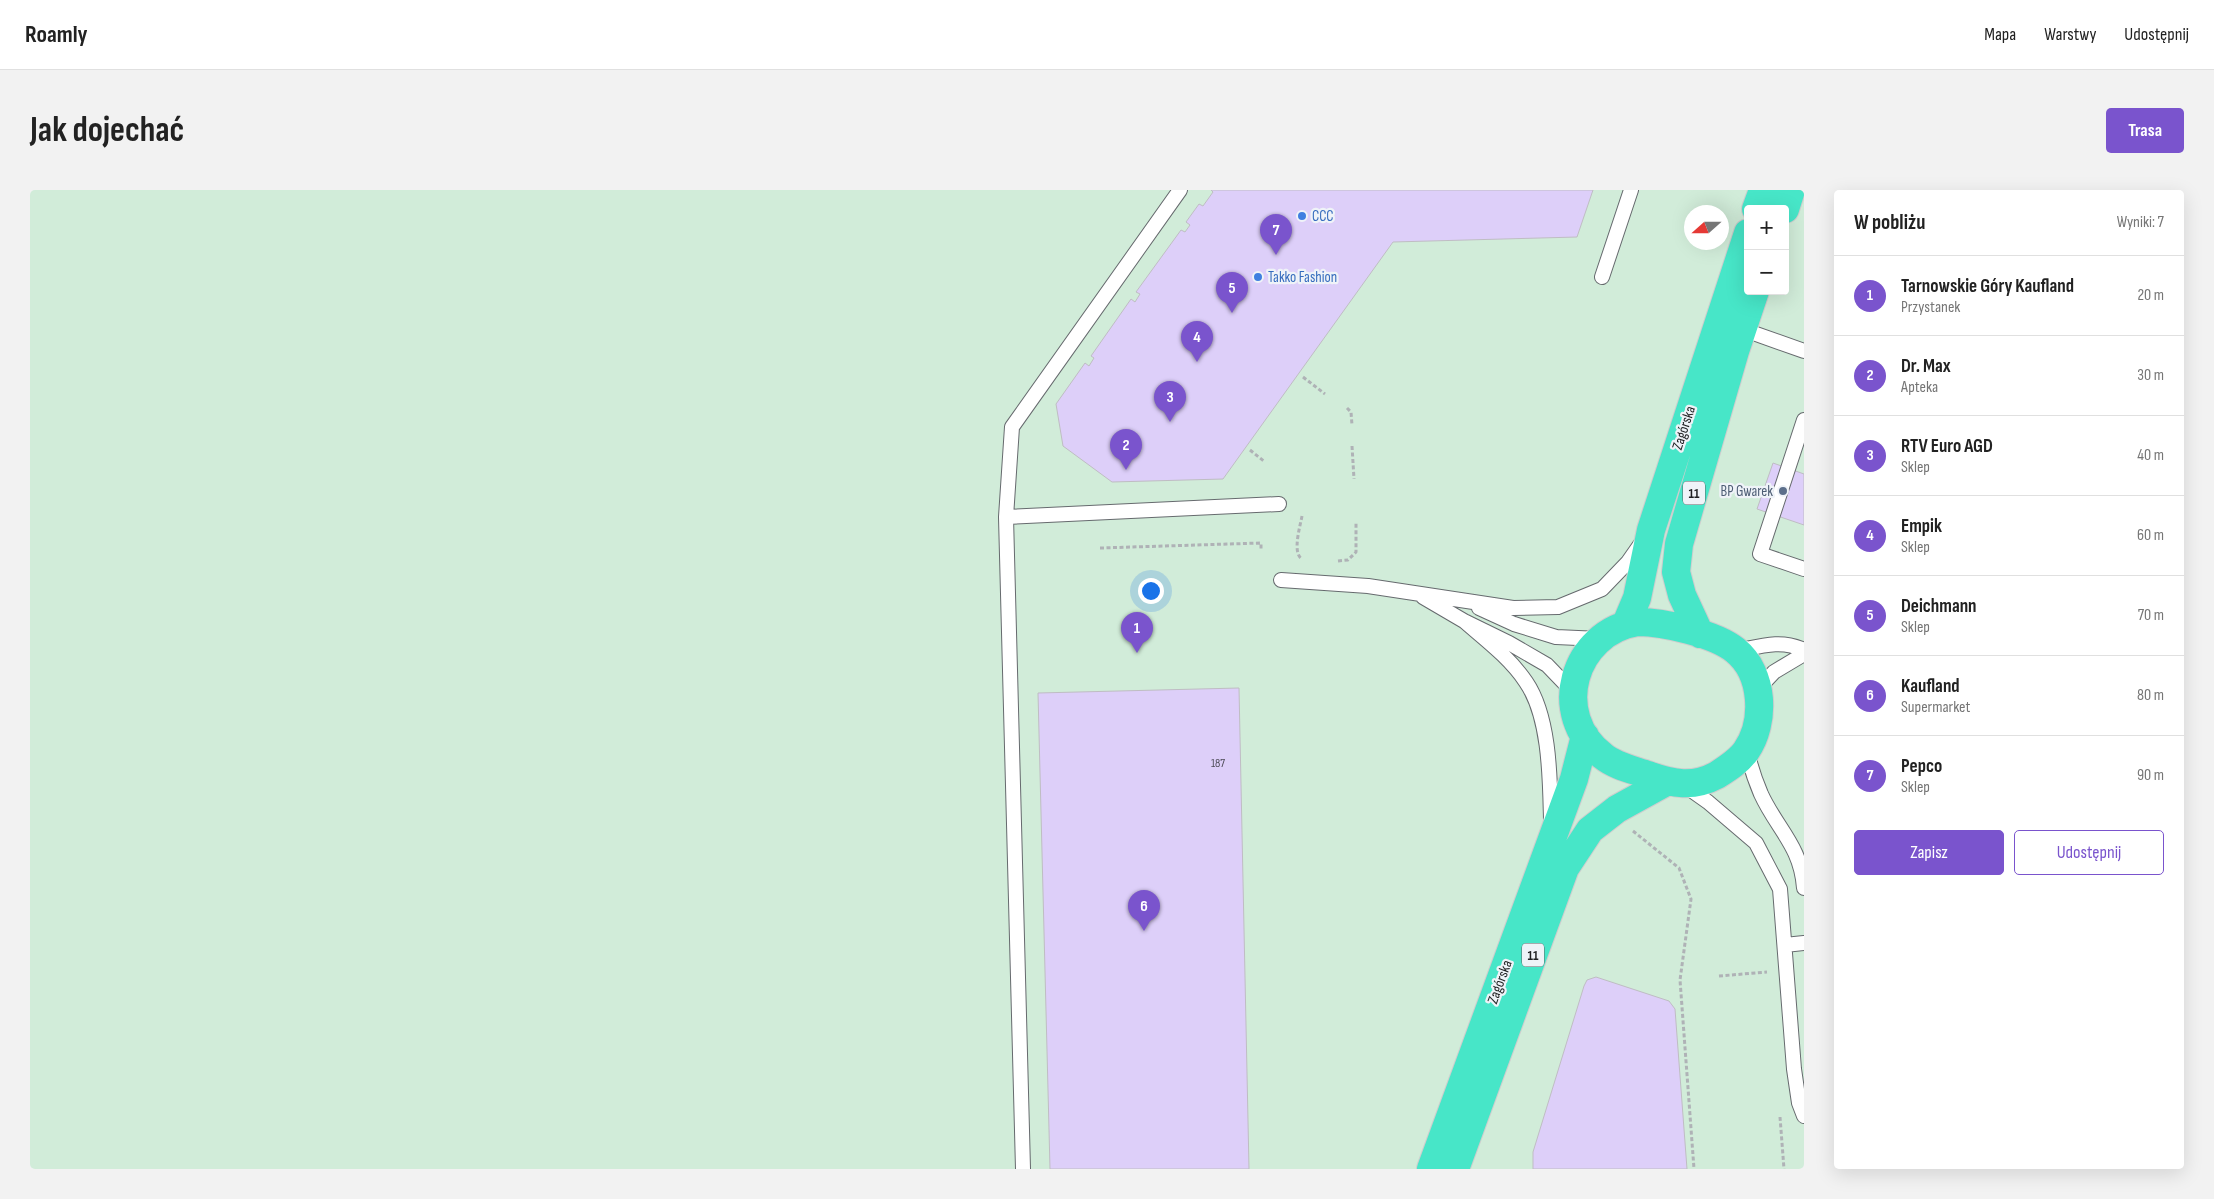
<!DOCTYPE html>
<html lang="pl">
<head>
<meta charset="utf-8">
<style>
	:root { --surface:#fff; --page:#f2f2f2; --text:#222; --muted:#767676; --line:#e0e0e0; --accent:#7a54cd }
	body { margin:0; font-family:"Sofia Sans Condensed",sans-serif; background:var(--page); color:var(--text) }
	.controls { position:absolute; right:15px; top:15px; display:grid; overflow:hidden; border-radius:5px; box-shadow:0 5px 20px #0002 }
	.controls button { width:45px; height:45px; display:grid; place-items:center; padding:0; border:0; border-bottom:1px solid var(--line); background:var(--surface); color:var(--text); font:25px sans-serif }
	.compass { position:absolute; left:1654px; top:15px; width:45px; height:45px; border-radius:50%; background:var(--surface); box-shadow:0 5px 20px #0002; rotate:249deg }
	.you { position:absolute; left:1120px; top:400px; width:18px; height:18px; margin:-12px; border:4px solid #fff; border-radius:50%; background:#1a73e8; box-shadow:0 0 0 8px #1a73e833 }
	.badge { display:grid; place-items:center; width:32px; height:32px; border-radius:50%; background:var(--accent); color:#fff; font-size:16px; font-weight:700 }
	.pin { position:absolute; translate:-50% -41px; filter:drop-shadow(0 1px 2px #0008) }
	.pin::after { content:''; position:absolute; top:26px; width:18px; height:15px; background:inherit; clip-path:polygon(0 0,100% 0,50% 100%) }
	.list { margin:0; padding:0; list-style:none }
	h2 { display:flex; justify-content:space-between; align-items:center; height:65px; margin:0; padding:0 20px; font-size:21px }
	h2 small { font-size:16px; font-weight:400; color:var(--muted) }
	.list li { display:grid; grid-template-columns:32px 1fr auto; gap:15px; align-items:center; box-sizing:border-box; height:80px; padding:0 20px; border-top:1px solid var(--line) }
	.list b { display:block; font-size:19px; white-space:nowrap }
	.list p { margin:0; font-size:16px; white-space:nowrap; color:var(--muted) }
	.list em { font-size:16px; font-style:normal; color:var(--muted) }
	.actions { display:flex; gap:10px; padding:15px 20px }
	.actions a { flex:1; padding:11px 0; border:1px solid var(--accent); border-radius:5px; text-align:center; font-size:18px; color:var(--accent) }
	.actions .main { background:var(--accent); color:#fff }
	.map { position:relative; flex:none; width:1774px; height:979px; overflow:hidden; border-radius:5px }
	header { display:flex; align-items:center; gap:30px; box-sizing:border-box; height:70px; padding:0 25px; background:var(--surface); border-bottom:1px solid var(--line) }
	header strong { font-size:24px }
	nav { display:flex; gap:28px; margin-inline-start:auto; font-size:18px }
	.intro { display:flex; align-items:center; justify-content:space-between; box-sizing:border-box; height:120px; padding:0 30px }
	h1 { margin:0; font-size:35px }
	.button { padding:12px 22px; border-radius:5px; background:var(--accent); color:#fff; font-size:18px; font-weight:700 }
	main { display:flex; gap:30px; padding:0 30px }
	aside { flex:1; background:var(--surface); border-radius:5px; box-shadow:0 5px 20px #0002 }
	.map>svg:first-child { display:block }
</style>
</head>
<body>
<header>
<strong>Roamly</strong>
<nav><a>Mapa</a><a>Warstwy</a><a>Udostępnij</a></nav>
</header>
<div class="intro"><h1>Jak dojechać</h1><a class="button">Trasa</a></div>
<main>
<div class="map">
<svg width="1774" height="979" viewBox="0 0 1774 979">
	<rect width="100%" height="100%" fill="#eff3f8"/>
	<path fill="#d1ecd9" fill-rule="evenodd" d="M0,0h1774v979h-1774zM1718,19h37v82h-37zM1662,22h30v30h-30z"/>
	<path fill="#ddcff9" stroke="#bfbdc3" d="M1181,0h382l-16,47 -184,5 -170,237 -111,3 -49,-36 -7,-42 29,-41 4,3 5,-8 -3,-2 40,-57 4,3 5,-8 -4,-2 45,-62 4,2 5,-7 -4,-3 13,-18 4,2 10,-14z
		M1743,273l31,11v51l-47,-16z
		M1209,498l10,481h-199l-12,-476z
		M1566,787l73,24 6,8 12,160h-154v-17l51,-166 3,-6z"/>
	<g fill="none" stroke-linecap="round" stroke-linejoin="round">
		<g stroke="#666a6e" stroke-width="16">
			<path id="lane" d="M1572,87l29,-87
				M1712,139l62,22
				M1774,230l-44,134 44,15
				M976,327l273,-13
				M1251,390l87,6 145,22 45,-1 44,-18 26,-27 14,-20
				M1393,407l41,24 45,22 38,22 25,26
				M1449,418l35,16 42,13 44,2
				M1434,431c22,19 46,37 62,61 24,35 24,97 25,138
				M1707,461c24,-5 44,-12 67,-1
				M1728,499l16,-17 30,-18
				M1717,560c3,15 8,30 14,44 16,35 40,52 43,94
				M1654,595l24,17 48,41 24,46 14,180 5,34 5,13
				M1755,755l19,-2
				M993,979l-17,-652 6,-90 168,-237"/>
		</g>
		<g stroke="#cecece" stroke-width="30">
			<path id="highway" d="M1726,19l7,-19
				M1755,19l6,-19
				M1608,432c26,0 77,12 97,28 29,23 31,72 11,101 -7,10 -18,17 -29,24 -24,13 -44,9 -69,0 -14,-5 -33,-9 -45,-19 -54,-41 -30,-124 35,-134z
				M1596,434l11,-26 14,-68 97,-297
				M1670,444l-18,-39 -6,-23 3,-28 56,-193 20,-60
				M1401,979l143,-390 11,-43
				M1425,979l110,-301 25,-38 27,-21 49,-27"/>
		</g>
		<path stroke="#afb2b6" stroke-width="3" stroke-dasharray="4 2.5" stroke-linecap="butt" d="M1273,187l22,17
			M1317,218l4,4 1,13
			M1322,256l2,33
			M1220,260l15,12
			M1272,326c-2,11 -10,37 0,43
			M1070,358l161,-5v8
			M1308,371l10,-1 8,-8v-29
			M1603,641l46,37 12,31 -11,81 14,189
			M1689,786l48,-4
			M1750,927l4,52"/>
		<use href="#lane" stroke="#fff" stroke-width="14"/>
		<use href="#highway" stroke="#47e6c8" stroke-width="28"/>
	</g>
	<g fill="#3f7fe0" stroke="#eff3f8" stroke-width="2">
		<circle cx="1272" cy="26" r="5"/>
		<circle cx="1228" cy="87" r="5"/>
	</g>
	<circle fill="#5c6f8a" stroke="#eff3f8" stroke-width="2" cx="1753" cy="301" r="5"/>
	<g text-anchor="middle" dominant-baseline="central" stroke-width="4.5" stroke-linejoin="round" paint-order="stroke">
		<g font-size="12" fill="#4e4c58">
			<text x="1188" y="573">187</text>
		</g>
		<g fill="#eff3f8" stroke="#5d5f62" stroke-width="1">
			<rect x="1653" y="291.5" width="22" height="23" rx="4"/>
			<rect x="1492" y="753.5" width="22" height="23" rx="4"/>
		</g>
		<g font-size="14" font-weight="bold" fill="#1f2022">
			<text x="1664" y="303">11</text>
			<text x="1503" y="765">11</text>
		</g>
		<g font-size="15" fill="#366cbe" stroke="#eff3f8" text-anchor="start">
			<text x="1282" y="26">CCC</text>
			<text x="1238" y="87">Takko Fashion</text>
		</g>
		<g font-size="15" fill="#1f2022" stroke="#eff3f8">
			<text transform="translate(1654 238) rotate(-72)">Zagórska</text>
			<text transform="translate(1470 792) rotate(-70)">Zagórska</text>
		</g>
		<g font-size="15" fill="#4e5e75" stroke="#eff3f8" text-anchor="end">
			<text x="1743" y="301">BP Gwarek</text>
		</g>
	</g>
</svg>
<div class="controls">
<button>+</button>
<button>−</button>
</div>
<svg class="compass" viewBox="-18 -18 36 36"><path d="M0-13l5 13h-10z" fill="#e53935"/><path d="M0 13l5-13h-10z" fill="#767676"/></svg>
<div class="you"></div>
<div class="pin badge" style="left:1107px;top:463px">1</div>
<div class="pin badge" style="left:1096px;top:280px">2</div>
<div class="pin badge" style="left:1140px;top:232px">3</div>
<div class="pin badge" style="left:1167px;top:172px">4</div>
<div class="pin badge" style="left:1202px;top:123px">5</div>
<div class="pin badge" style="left:1114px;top:741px">6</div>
<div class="pin badge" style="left:1246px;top:65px">7</div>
</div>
<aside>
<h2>W pobliżu<small>Wyniki: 7</small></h2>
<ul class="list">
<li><span class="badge">1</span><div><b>Tarnowskie Góry Kaufland</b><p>Przystanek</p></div><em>20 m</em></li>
<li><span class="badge">2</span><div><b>Dr. Max</b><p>Apteka</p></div><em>30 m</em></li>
<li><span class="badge">3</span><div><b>RTV Euro AGD</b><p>Sklep</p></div><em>40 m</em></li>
<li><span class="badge">4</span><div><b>Empik</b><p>Sklep</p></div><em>60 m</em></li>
<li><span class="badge">5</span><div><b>Deichmann</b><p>Sklep</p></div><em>70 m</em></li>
<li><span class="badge">6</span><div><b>Kaufland</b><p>Supermarket</p></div><em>80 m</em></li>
<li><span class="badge">7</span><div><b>Pepco</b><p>Sklep</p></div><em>90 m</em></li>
</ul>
<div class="actions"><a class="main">Zapisz</a><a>Udostępnij</a></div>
</aside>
</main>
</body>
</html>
